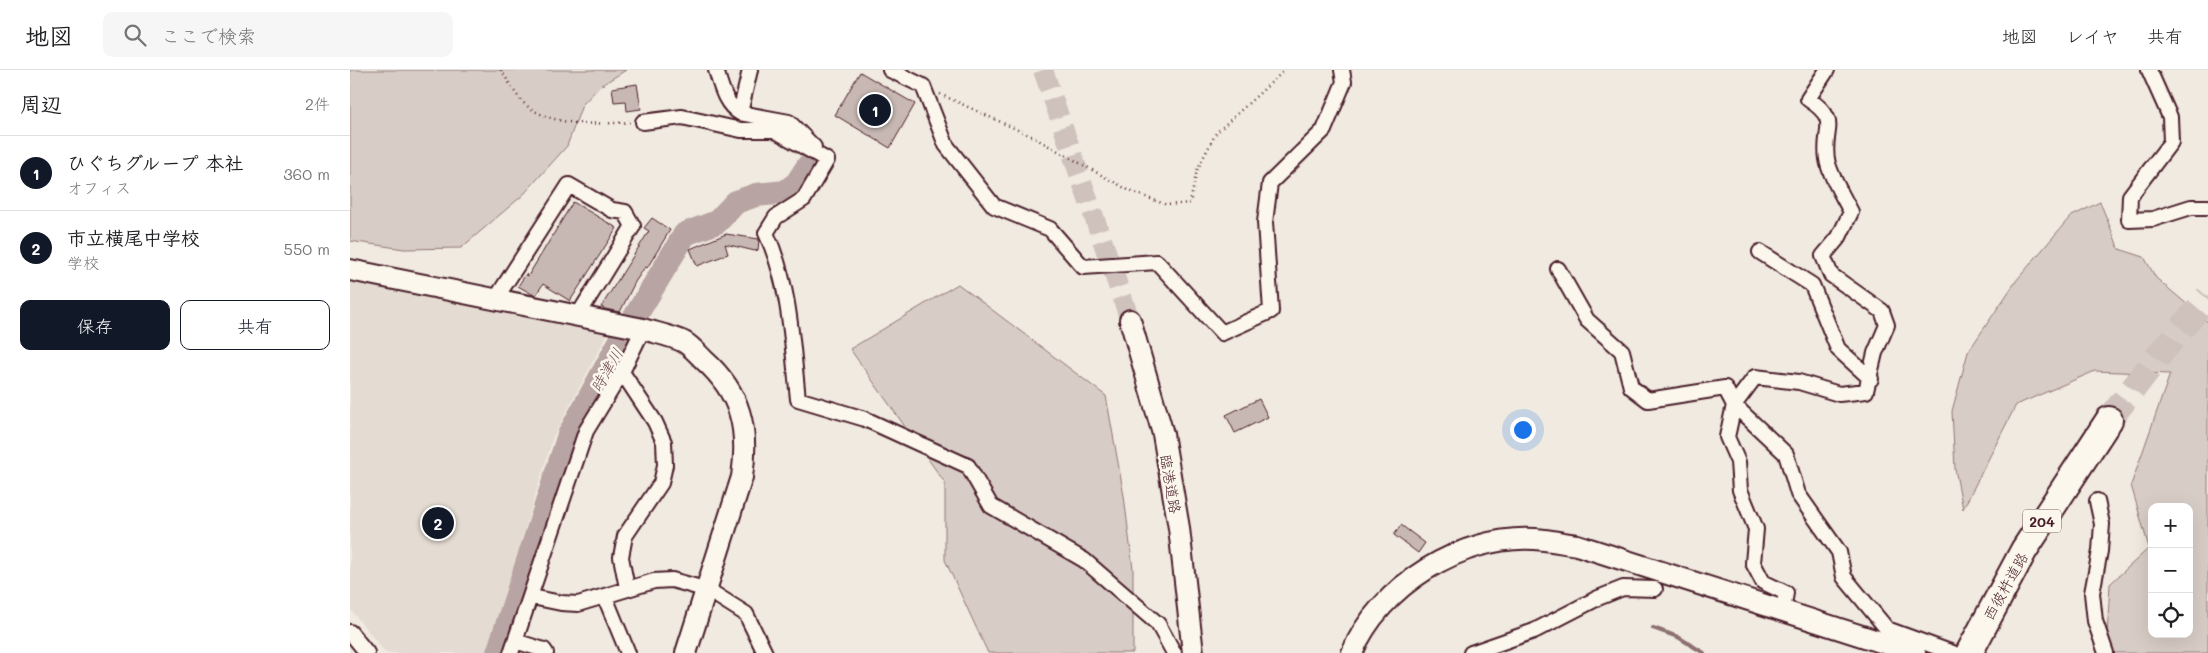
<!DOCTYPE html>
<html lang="ja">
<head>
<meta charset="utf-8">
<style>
	:root { --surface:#fff; --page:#f6f6f6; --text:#202124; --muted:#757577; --line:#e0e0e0; --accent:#111827 }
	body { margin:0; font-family:Mali,"Klee One",sans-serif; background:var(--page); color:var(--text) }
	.controls { position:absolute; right:15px; bottom:15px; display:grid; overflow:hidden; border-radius:10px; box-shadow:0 5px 20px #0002 }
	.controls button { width:45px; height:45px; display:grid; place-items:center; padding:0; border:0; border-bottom:1px solid var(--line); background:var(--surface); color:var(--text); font:25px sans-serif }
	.you { position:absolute; left:1172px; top:359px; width:18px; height:18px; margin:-12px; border:4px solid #fff; border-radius:50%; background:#1a73e8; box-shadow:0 0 0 8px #1a73e833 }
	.badge { display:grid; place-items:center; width:32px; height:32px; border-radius:50%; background:var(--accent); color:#fff; font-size:16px; font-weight:700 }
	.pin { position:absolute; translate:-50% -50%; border:2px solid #fff; box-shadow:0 1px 5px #0006 }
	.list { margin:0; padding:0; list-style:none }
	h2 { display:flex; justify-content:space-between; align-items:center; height:65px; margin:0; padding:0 20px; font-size:21px }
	h2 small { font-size:16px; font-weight:400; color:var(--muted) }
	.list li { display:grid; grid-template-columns:32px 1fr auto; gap:15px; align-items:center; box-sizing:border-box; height:75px; padding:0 20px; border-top:1px solid var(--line) }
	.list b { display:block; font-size:19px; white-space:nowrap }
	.list p { margin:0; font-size:16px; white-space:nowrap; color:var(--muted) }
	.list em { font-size:16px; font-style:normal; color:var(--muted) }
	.actions { display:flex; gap:10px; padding:15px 20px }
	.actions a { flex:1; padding:11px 0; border:1px solid var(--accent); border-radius:10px; text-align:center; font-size:18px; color:var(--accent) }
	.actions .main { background:var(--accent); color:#fff }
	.icon { flex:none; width:28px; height:28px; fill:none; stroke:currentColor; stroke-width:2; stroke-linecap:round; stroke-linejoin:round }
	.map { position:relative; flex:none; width:1858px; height:583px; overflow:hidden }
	header { display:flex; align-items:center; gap:30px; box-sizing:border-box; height:70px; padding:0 25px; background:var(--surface); border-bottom:1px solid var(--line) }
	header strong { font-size:24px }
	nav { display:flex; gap:28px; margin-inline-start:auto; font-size:18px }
	.search { width:350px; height:45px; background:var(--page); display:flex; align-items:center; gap:12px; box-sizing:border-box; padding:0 18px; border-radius:10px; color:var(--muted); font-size:19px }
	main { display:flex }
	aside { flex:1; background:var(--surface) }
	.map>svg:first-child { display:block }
</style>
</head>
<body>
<header>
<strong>地図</strong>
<div class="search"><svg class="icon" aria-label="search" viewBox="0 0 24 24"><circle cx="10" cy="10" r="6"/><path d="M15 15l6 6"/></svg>ここで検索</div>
<nav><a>地図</a><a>レイヤ</a><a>共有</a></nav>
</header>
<main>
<aside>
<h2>周辺<small>2件</small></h2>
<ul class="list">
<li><span class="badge">1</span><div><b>ひぐちグループ 本社</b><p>オフィス</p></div><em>360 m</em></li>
<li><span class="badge">2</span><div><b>市立横尾中学校</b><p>学校</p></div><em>550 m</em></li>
</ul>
<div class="actions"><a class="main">保存</a><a>共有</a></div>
</aside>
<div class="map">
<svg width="1858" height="583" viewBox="0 0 1858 583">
	<rect width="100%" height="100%" fill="#f0eae0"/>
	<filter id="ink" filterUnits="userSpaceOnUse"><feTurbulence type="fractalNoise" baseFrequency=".02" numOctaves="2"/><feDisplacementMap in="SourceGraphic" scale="10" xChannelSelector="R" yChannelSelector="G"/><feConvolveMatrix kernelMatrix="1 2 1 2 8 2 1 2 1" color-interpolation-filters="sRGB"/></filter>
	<g filter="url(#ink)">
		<path fill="#e4dbd2" d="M0,208l258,55 -55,104 -66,216h-101l-36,-44z"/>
		<path fill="#d8ccc6" stroke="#917678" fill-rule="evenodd" d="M0,0h276l-26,16 -18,19 -15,41 -44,49 -62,53 -57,1 -54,-8z
			M1750,132l19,47 25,8 12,21 52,44v331h-102l4,-69 39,-36 -18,-63 39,-111 -75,-3 -79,34 -53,104 -8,-40 -3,-58 16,-59 48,-71 54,-64zM1802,437h37v127h-37z
			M608,214l148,112 18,100 9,73v84h-145l-43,-93v-77l-95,-134z"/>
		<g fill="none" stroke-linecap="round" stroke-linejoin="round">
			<path stroke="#8c6f72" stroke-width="4" d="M1303,558l25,9 26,16"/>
			<path stroke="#b8a4a2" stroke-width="24" d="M148,583l71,-218 52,-95 64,-106 32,-12 19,-20 20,-7 29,-3 12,-9 11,-17"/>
		</g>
		<path fill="#c8b8b3" stroke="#4a1f2b" d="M510,2l55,32 -25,44 -55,-33z
			M287,14l4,25 -14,2 -1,-10 -12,1 -2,-14z
			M223,132l44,26 -47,73 -27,-17 -7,11 -4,-1 -14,-8 8,-12 2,2z
			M302,148l18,12 -23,38 -2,-1 -10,15 -15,30 -15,-3 -4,-2 48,-76 -5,-3z
			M376,164l33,5 -1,11 -3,1 -30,-7 3,10 -31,12 -7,-17z
			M909,329l9,18 -33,16 -9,-18z
			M1051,455l24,18 -7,10 -24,-18z"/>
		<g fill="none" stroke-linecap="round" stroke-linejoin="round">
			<path stroke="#cfc1bc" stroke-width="20" stroke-dasharray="20 10" stroke-linecap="butt" d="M693,0l87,250"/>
			<path stroke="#cfc1bc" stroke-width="26" stroke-dasharray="26 13" stroke-linecap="butt" d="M1759,350l50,-65 49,-58"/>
			<g stroke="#4a1f2b" stroke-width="18">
				<path id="street" d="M366,0c5,16 9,35 24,43
					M400,0l-10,43 49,9 25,25
					M540,0l33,16 23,59 48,61 56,23 33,38 74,-5 65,71 49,-22 -6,-89 5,-39 54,-53 20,-48 -2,-12
					M1799,0l21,47 1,25 -41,54 -1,24 24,-1 38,-12h17
					M293,52l39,-5 59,13h33l53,30 -23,39 -28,18 -10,16c24,51 26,110 32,166l67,20 103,47 23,40 93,54 74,64 16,29
					M1410,182l52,33 26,64 33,30
					M1208,199l29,51 35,31 9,36 17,13 77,-12 9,17 52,49 12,40 41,58 5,25 43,52 66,24
					M145,230l74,-115 43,25 13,2 8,14 -56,91
					M272,302l33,50 9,20 1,23 -4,18 -36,53 -4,21 6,31
					M1747,431l5,23 -2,27 -8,42 3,28 11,32
					M182,527l29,6 17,1 76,-23 18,-1 36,10 38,24 19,39
					M255,527l23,56
					M1433,540l3,-17 -23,-11 -10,-19 3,-34 -16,-39 -2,-28 -11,-25 7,-32 21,-28 44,5 40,12 27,-3 9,-38 12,-28 -5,-14 -51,-36 -8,-19 16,-19 12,-25c-7,-14 -22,-38 -24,-53 -5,-30 15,-38 -19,-60l19,-29
					M0,562l17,21
					M165,571l29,9 2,3
					M161,583l75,-222 36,-59 21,-43
					M1121,583l63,-22 64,-33 25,-10 32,1"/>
			</g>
			<g stroke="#4a1f2b" stroke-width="24">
				<path id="secondary" d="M0,200l293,59c13,4 29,7 41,13 7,4 14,12 20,18 37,33 45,69 38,117l-56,176
					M780,250l33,114 16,94 14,125
					M1002,583c27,-67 111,-119 183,-114 14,1 28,4 42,6l338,108"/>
			</g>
			<g stroke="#4a1f2b" stroke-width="30">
				<path id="highway" d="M1619,583l55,-103 85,-130"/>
			</g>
			<path stroke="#4a1f2b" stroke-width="2.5" stroke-dasharray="1 4" stroke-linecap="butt" d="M151,0c7,10 15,27 25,35 29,23 70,19 105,17
				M590,24l91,42 99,55 37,14 23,-2 7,-33 19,-37 69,-63"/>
			<use href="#street" stroke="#fbf7ec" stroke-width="14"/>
			<use href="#secondary" stroke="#fbf7ec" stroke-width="20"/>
			<use href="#highway" stroke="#fbf7ec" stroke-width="26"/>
		</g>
	</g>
	<g text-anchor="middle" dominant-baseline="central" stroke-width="5" stroke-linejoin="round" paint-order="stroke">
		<rect fill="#fbf7ec" stroke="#7f6065" stroke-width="1" x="1673" y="439.5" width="38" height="23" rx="4"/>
		<g font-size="14" font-weight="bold" fill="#4a1f2b">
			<text x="1692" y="451">204</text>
		</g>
		<g font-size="15" fill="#4a1f2b" stroke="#fbf7ec">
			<text transform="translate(821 414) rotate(80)">臨港道路</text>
			<text transform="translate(1655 516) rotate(-61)">西彼杵道路</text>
		</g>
		<g font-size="16" font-style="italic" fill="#704e55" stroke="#fbf7ec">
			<text transform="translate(256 300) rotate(-60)">時津川</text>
		</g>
	</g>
</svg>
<div class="controls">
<button>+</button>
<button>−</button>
<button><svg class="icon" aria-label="locate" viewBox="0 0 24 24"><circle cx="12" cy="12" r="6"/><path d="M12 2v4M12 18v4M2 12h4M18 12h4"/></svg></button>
</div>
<div class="you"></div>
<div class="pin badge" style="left:525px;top:40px">1</div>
<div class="pin badge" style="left:88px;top:453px">2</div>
</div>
</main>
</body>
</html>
